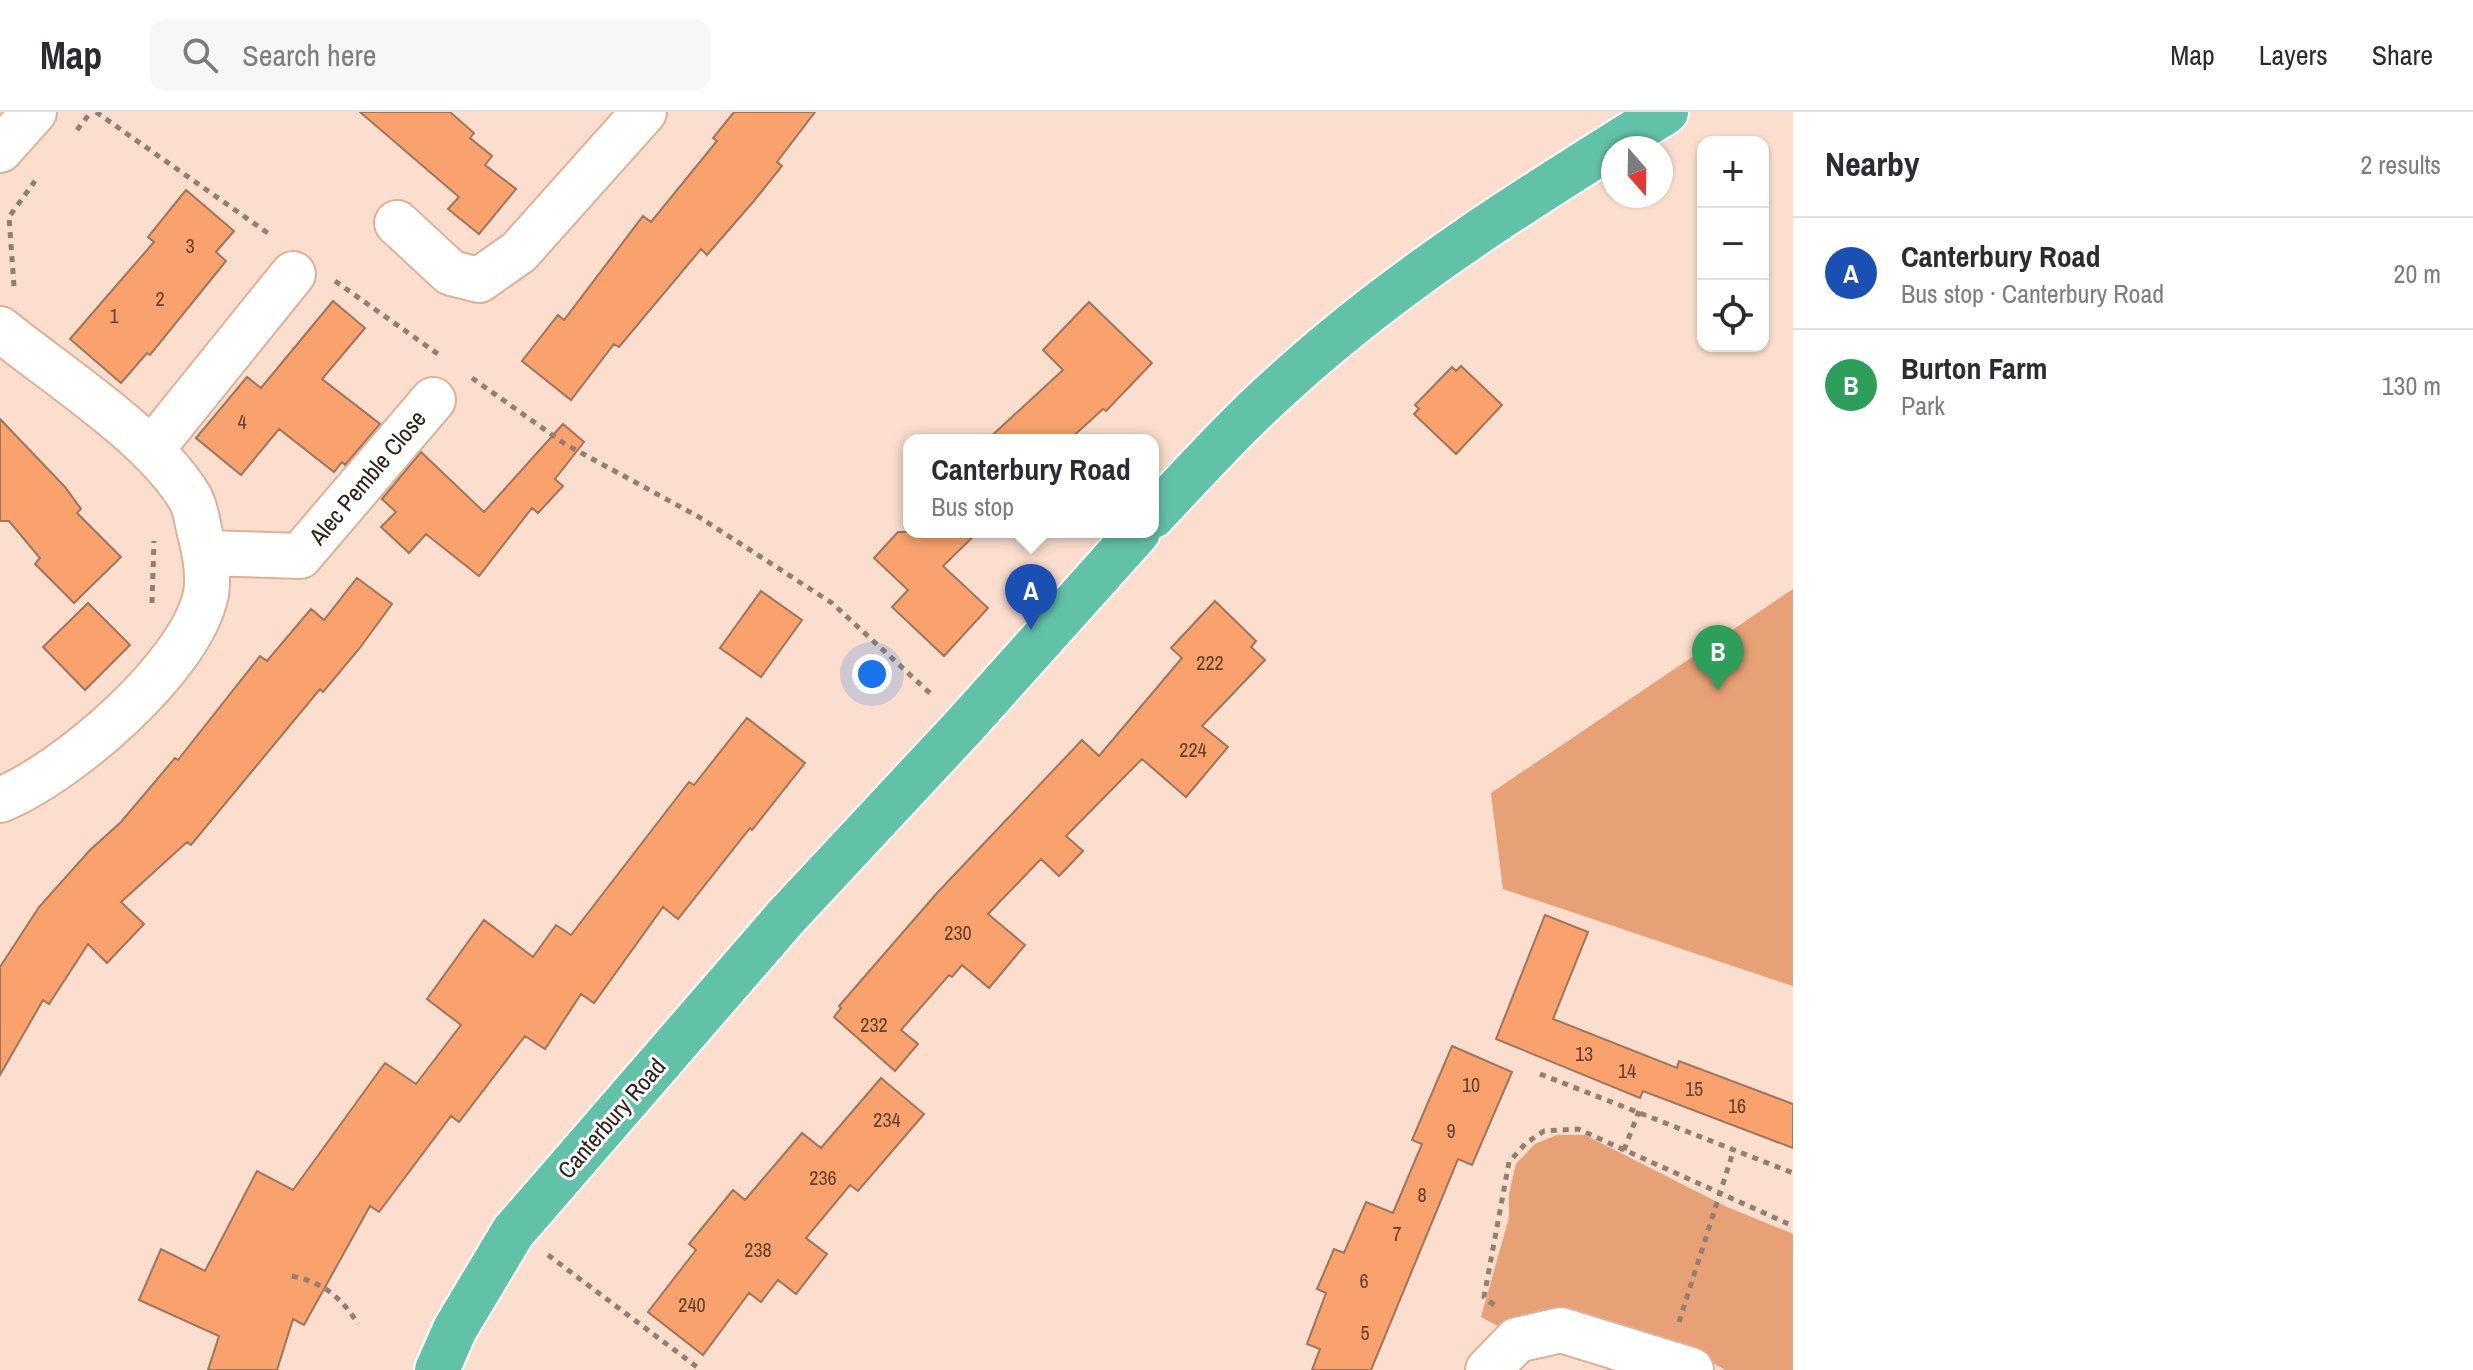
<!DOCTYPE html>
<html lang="en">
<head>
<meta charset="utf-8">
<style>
	:root { --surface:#fff; --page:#f7f7f7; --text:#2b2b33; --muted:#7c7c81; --line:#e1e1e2; --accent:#29617b }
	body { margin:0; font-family:"Archivo Narrow",sans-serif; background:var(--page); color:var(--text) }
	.controls { position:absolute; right:24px; top:24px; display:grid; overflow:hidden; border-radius:16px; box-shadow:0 2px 6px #0004 }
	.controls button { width:72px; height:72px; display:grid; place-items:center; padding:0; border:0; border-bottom:2px solid var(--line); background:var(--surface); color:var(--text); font:40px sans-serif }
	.compass { position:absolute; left:1601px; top:24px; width:72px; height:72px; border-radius:50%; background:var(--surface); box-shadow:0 2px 6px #0004; rotate:160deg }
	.you { position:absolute; left:872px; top:562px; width:28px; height:28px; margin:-20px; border:6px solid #fff; border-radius:50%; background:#1a73e8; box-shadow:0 0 0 12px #1a73e833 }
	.badge { display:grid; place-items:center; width:52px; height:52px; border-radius:50%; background:var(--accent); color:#fff; font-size:26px; font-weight:700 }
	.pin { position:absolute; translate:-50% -66px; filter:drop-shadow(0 2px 4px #0008) }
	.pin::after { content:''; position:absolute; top:42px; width:28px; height:24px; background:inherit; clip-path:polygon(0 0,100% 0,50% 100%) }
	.popup { position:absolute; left:903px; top:322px; width:256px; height:104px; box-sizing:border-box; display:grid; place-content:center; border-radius:16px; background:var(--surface); filter:drop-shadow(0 2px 6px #0005); font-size:26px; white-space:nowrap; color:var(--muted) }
	.popup b { font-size:30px; color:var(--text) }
	.popup::after { content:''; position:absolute; left:50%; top:100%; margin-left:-16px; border:16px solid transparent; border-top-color:var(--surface) }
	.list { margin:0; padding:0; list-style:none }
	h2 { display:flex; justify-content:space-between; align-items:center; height:104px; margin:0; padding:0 32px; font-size:34px }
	h2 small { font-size:26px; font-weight:400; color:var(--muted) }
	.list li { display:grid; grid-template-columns:52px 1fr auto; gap:24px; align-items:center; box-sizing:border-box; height:112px; padding:0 32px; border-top:2px solid var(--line) }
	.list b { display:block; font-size:30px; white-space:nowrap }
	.list p { margin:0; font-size:26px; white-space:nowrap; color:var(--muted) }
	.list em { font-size:26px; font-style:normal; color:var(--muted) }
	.icon { flex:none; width:44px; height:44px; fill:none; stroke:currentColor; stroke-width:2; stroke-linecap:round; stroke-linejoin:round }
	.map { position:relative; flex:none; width:1793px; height:1258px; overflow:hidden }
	header { display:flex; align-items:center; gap:48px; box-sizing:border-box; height:112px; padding:0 40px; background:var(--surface); border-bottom:2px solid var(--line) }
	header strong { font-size:38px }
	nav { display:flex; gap:44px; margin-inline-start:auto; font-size:28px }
	.search { width:560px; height:72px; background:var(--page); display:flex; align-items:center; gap:20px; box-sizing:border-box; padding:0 28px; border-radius:16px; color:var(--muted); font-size:30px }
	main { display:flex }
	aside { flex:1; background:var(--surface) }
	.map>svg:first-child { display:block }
</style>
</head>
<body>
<header>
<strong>Map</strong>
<div class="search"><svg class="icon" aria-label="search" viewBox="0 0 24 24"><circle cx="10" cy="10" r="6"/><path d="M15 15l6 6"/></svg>Search here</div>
<nav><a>Map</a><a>Layers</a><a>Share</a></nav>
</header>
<main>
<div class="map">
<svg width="1793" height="1258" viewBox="0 0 1793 1258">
	<rect width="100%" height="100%" fill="#fbdecd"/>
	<path fill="#e8a176" d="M1793,477v397l-290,-97 -12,-96z
		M1557,1023h28l142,72 66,27v136h-68l-29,-17 -187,-21 -28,-15 28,-99v-24l7,-30 19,-20z"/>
	<path fill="#f9a26d" stroke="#a0755c" stroke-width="2" d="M360,0h90l24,21 -4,5 22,18 -7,9 31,24 -37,45 -31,-25 11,-12z
		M734,0h81l-38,50 5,4 -29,36 -46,53 -6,-6 -82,98 -5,-3 -43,56 -49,-39 36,-46 6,5 79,-104 8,6 66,-81 -4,-3z
		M186,78l48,41 -18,21 10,9 -76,94 -3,-2 -26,30 -51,-44 84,-97 -6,-5z
		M333,189l32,27 -43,51 58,45 -35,41 -3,-3 -8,10 -55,-43 -38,46 -45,-37 51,-61 14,11z
		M1089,190l63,61 -46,48 -3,-2 -34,31h-82l76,-70 -20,-20z
		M1461,254l41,39 -46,49 -42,-40 5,-5 -4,-4 37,-38 4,4z
		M0,307l65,68 16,22 -4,4 44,44 -47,46 -39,-39 5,-6 -31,-37h-9z
		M563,312l21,18 -29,37 8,7 -25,27 -6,-5 -53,68 -53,-42 -17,19 -28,-26 15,-15 -14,-13 39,-47 63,60z
		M898,420h80l-35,34 45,42 -44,48 -52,-49 16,-17 -34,-32z
		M357,466l35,26 -33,45 -36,43 -3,-3 -129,156 -4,-3 -66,60 23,22 -37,39 -19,-19 -39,60 -6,-4 -43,75v-108l39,-60 51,-57 31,-28 54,-64 3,2 82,-104 7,5 44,-52 13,11z
		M761,479l41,29 -41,57 -41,-29z
		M1215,489l41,40 -5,6 14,13 -63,66 26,21 -42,50 -44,-38 -76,77 17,15 -24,25 -18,-17 -53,55 37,31 -36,43 -27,-23 -10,12 -3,-2 -48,55 17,14 -23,27 -61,-54 7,-9 -2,-2 98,-113 145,-153 17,16 83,-98 -11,-10z
		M88,491l42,42 -45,45 -42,-43z
		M747,606l58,45 -53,67 -2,-2 -72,91 -15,-12 -69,96 -13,-9 -36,55 -20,-13 -66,86 -8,-6 -72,96 -9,-6 -66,119 -11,-6 -16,51h-69l11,-34 -80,-36 22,-51 44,22 52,-100 36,19 92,-127 31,21 45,-59 -34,-26 57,-79 49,37 23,-32 15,10 118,-153 5,3z
		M1545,803l43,17 -35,87 124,49 2,-7 114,43v44l-150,-57 -3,7 -144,-59z
		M1452,934l60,26 -40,93 -14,-6 -87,211h-59l8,-21 -13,-5 19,-51 -9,-4 17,-40 10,4 22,-51 27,11 29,-69 -10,-4z
		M881,966l43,36 -66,77 -8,-6 -44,53 21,16 -31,40 -18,-14 -17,22 -12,-9 -46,62 -55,-43 48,-62 -7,-6 44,-54 12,10 57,-67 19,15z"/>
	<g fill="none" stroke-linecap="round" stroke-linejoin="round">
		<g stroke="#deb096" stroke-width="48">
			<path id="minor" d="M0,38l34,-38
				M397,111l54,50 28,7 40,-28 125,-140
				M0,217c58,47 152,106 190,169 6,10 7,24 10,35 5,19 9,42 6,61 -15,73 -139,179 -206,206
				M151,338l142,-176
				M205,441l95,3 133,-156
				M1488,1258l29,-30 44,-10 130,40"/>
		</g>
		<g stroke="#fff" stroke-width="48">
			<path id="trunk" d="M1153,404c43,-46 85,-92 132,-134 115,-105 249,-188 381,-270
				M437,1258l18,-41 58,-97 272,-314 180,-193 173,-193"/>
		</g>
		<path stroke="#947e70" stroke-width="5" stroke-dasharray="6 6" stroke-linecap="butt" d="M96,0l176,124
			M77,18l14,-18
			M335,169l103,73
			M14,174l-5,-69 26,-36
			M472,266l93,66 134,73 133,86 101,93
			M152,491l2,-62
			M1540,962l253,99
			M1624,1038l15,-39
			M548,1143l153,115
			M292,1164c31,6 50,22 66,48
			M1494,1193l-10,-8 25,-135 17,-19 18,-12 34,-2 215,97
			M1679,1210l55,-173"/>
		<use href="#minor" stroke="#fff" stroke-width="44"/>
		<use href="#trunk" stroke="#62c2a8" stroke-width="44"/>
	</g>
	<g text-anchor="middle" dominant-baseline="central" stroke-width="6" stroke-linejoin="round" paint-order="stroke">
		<g font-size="20" fill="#64412c">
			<text x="190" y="133">3</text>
			<text x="160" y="186">2</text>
			<text x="114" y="203">1</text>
			<text x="242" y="309">4</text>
			<text x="1210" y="550">222</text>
			<text x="1193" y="637">224</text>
			<text x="958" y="820">230</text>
			<text x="874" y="912">232</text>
			<text x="1584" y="941">13</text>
			<text x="1627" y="958">14</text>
			<text x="1471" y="972">10</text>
			<text x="1694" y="976">15</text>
			<text x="1737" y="993">16</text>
			<text x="887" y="1007">234</text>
			<text x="1451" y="1018">9</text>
			<text x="823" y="1065">236</text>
			<text x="1422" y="1082">8</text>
			<text x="1397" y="1121">7</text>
			<text x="758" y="1137">238</text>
			<text x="1364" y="1168">6</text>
			<text x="692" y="1192">240</text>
			<text x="1365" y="1220">5</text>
		</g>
		<g font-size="24" fill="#322117" stroke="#fff">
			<text transform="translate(367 365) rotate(-50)">Alec Pemble Close</text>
			<text transform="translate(611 1006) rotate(-49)">Canterbury Road</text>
		</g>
	</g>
</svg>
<div class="controls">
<button>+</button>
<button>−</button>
<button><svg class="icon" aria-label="locate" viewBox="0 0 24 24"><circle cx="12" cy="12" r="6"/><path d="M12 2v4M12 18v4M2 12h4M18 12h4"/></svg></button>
</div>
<svg class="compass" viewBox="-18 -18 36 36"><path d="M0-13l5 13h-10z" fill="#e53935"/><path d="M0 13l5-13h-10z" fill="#7c7c81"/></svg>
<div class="you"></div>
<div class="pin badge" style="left:1031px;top:518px;background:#1a4fb4">A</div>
<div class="popup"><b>Canterbury Road</b>Bus stop</div>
<div class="pin badge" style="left:1718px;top:579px;background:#2e9e5b">B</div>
</div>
<aside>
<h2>Nearby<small>2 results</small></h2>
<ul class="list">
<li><span class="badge" style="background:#1a4fb4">A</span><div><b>Canterbury Road</b><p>Bus stop · Canterbury Road</p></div><em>20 m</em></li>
<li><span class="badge" style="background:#2e9e5b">B</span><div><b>Burton Farm</b><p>Park</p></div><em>130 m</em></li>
</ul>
</aside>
</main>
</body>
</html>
